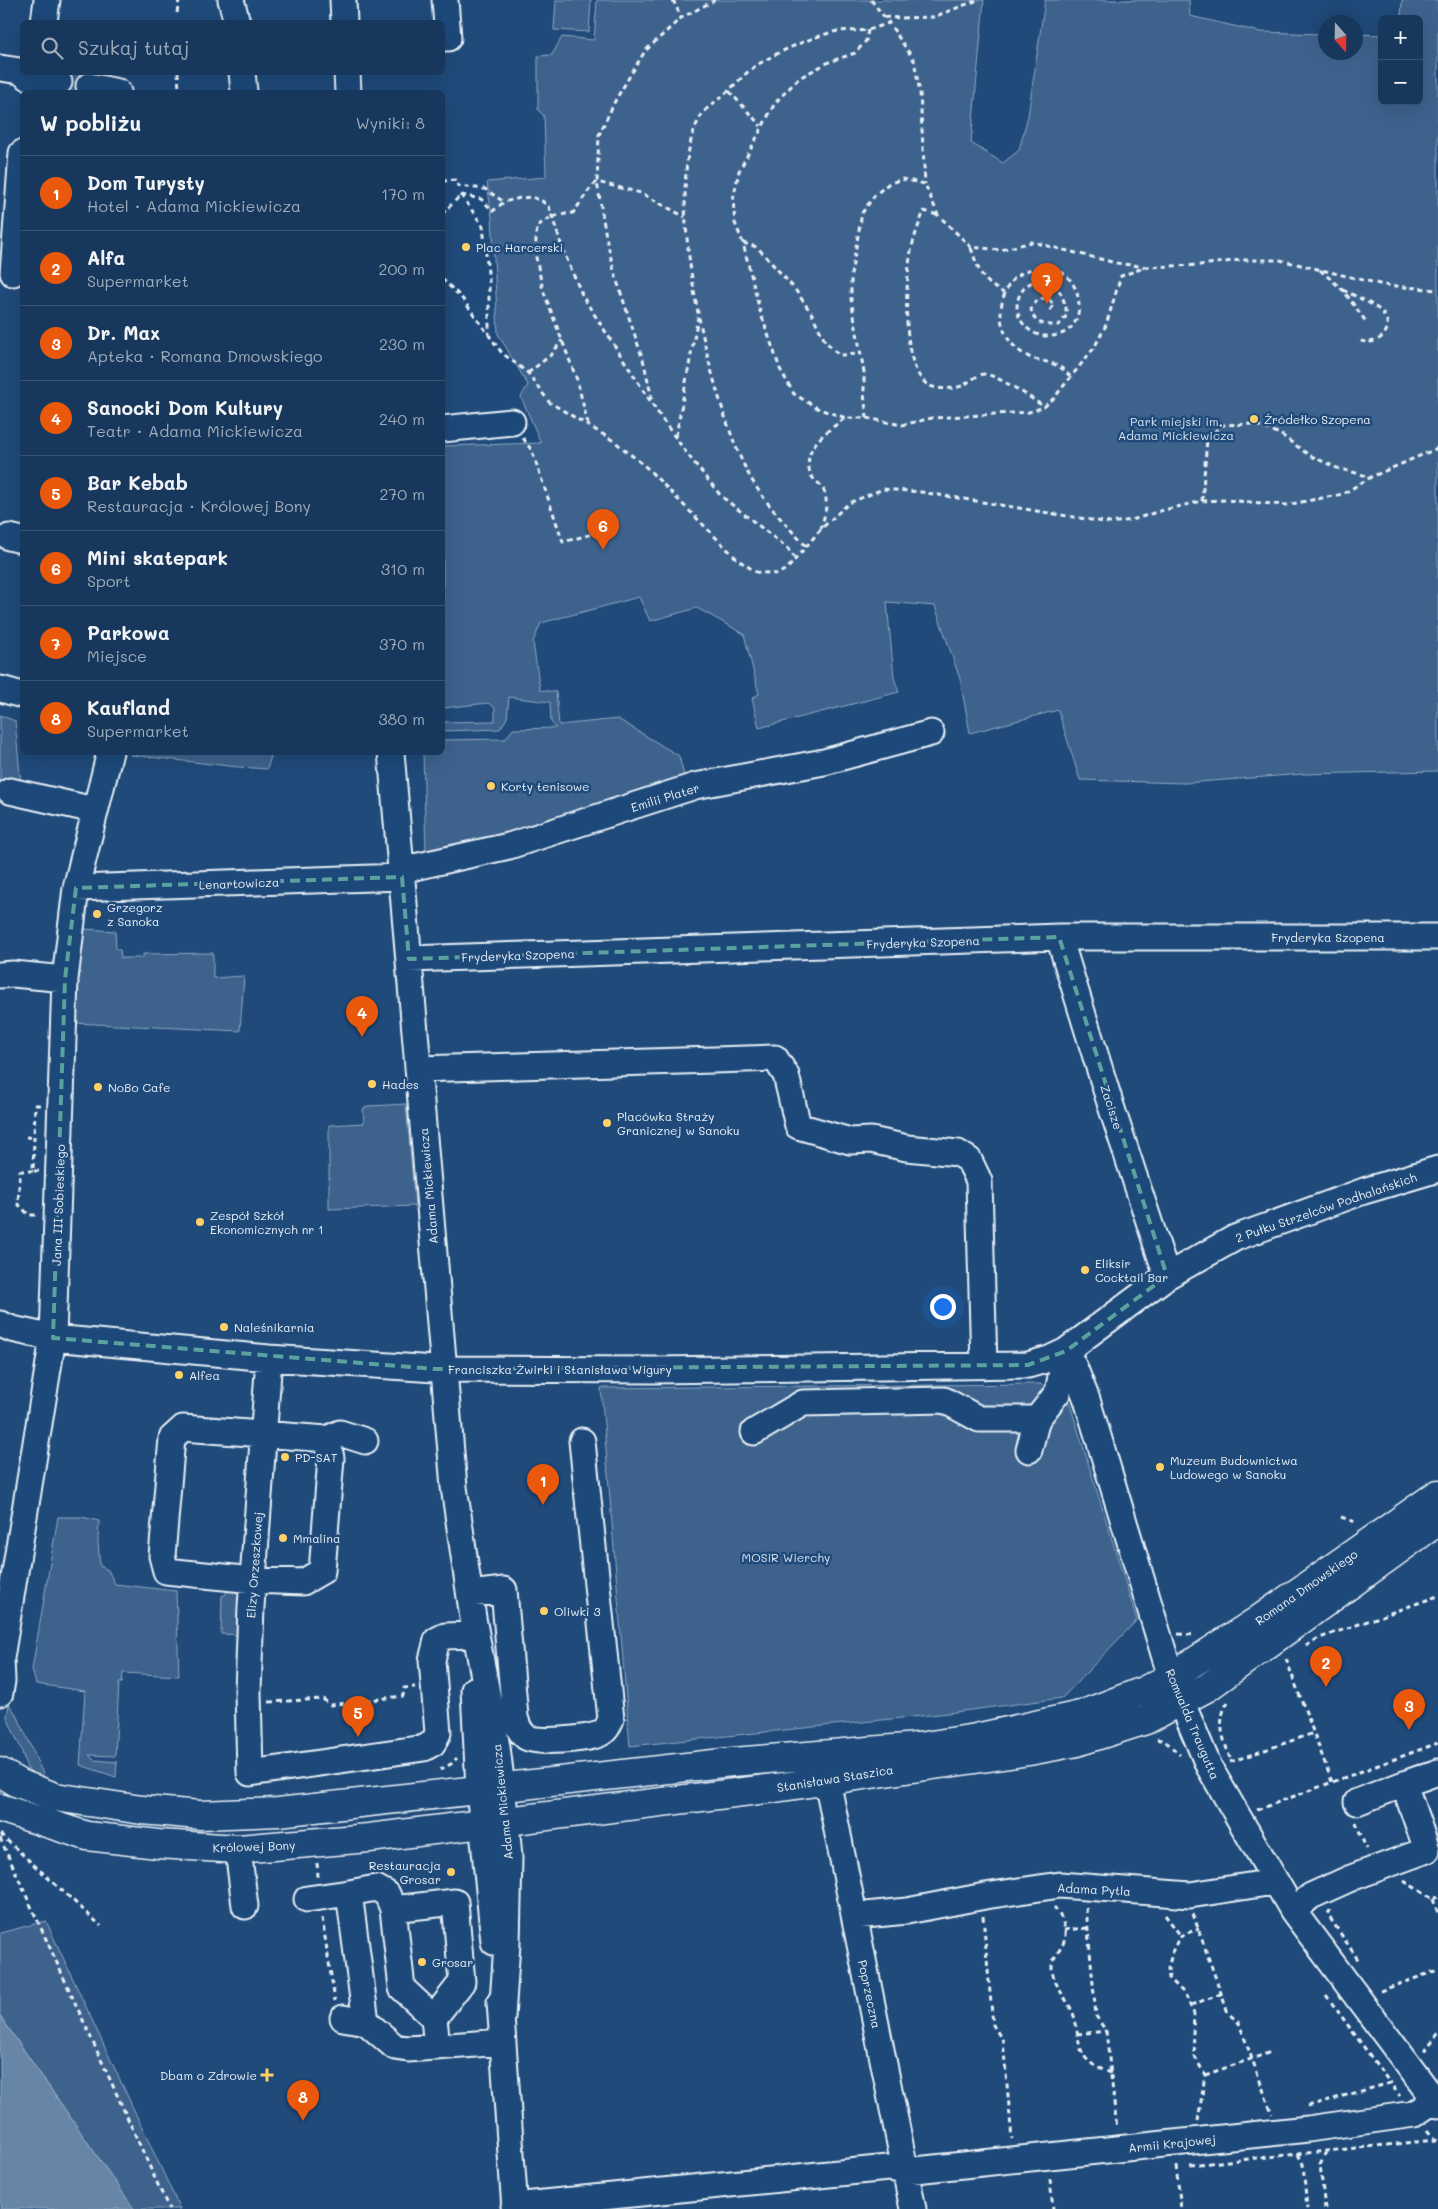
<!DOCTYPE html>
<html lang="pl">
<head>
<meta charset="utf-8">
<style>
	:root { --surface:#17385c; --page:#244365; --text:#f1f3f6; --muted:#9eacbb; --line:#365272; --accent:#ea580c }
	body { margin:0; font-family:Mali,sans-serif; background:var(--page); color:var(--text) }
	.controls { position:absolute; right:15px; top:15px; display:grid; overflow:hidden; border-radius:8px; box-shadow:0 5px 20px #0002 }
	.controls button { width:45px; height:45px; display:grid; place-items:center; padding:0; border:0; border-bottom:1px solid var(--line); background:var(--surface); color:var(--text); font:25px sans-serif }
	.compass { position:absolute; left:1318px; top:15px; width:45px; height:45px; border-radius:50%; background:var(--surface); box-shadow:0 5px 20px #0002; rotate:160deg }
	.you { position:absolute; left:942px; top:1306px; width:18px; height:18px; margin:-12px; border:4px solid #fff; border-radius:50%; background:#1a73e8; box-shadow:0 0 0 8px #1a73e833 }
	.badge { display:grid; place-items:center; width:32px; height:32px; border-radius:50%; background:var(--accent); color:#fff; font-size:16px; font-weight:700 }
	.pin { position:absolute; translate:-50% -41px; filter:drop-shadow(0 1px 2px #0008) }
	.pin::after { content:''; position:absolute; top:26px; width:18px; height:15px; background:inherit; clip-path:polygon(0 0,100% 0,50% 100%) }
	.list { margin:0; padding:0; list-style:none }
	h2 { display:flex; justify-content:space-between; align-items:center; height:65px; margin:0; padding:0 20px; font-size:21px }
	h2 small { font-size:16px; font-weight:400; color:var(--muted) }
	.list li { display:grid; grid-template-columns:32px 1fr auto; gap:15px; align-items:center; box-sizing:border-box; height:75px; padding:0 20px; border-top:1px solid var(--line) }
	.list b { display:block; font-size:19px; white-space:nowrap }
	.list p { margin:0; font-size:16px; white-space:nowrap; color:var(--muted) }
	.list em { font-size:16px; font-style:normal; color:var(--muted) }
	.icon { flex:none; width:28px; height:28px; fill:none; stroke:currentColor; stroke-width:2; stroke-linecap:round; stroke-linejoin:round }
	.map { position:relative; flex:none; width:1438px; height:2209px; overflow:hidden }
	.search { position:absolute; background:var(--surface); box-shadow:0 5px 20px #0002; left:20px; top:20px; width:425px; height:55px; display:flex; align-items:center; gap:12px; box-sizing:border-box; padding:0 18px; border-radius:8px; color:var(--muted); font-size:19px }
	.panel { position:absolute; background:var(--surface); box-shadow:0 5px 20px #0002; left:20px; top:90px; width:425px; height:665px; border-radius:8px }
	.map>svg:first-child { display:block }
</style>
</head>
<body>
<div class="map">
<svg width="1438" height="2209" viewBox="0 0 1438 2209">
	<rect width="100%" height="100%" fill="#1f4a7a"/>
	<filter id="ink" filterUnits="userSpaceOnUse"><feTurbulence type="fractalNoise" baseFrequency=".02" numOctaves="2"/><feDisplacementMap in="SourceGraphic" scale="10" xChannelSelector="R" yChannelSelector="G"/><feConvolveMatrix kernelMatrix="1 2 1 2 8 2 1 2 1" color-interpolation-filters="sRGB"/></filter>
	<g filter="url(#ink)">
		<path fill="#3c628c" stroke="#92aac2" d="M556,0h35l-2,32 -35,-2z
			M597,0h387l-13,143 32,20 16,-13 9,-34 17,-116h144l1,16 70,16 65,2 1,18h30v-18l26,1v66h37v-82h-18l1,-19h36v771l-134,3 -119,9 -105,-3 -22,-70 -88,23 -10,-54 -25,-73 -48,-4 7,76 5,14 -140,36 -7,-30 7,-4 -15,-60 -47,-26 -47,13 -11,-24 -98,26 -8,19 7,48 16,2 3,33 59,-6 61,37 5,20 -7,9 -117,35 -134,32 -3,-99 19,-1 1,-12 62,-1 8,-10 43,-1 -5,-6 -1,-20 -41,-5 -2,21 -7,11 -57,2v-9l52,-1v-13l-7,-5 -45,5v-262l98,-3 -20,-46 7,-12 -30,-51 -6,-116 -5,-36 59,-5 -2,-61 -6,-6v-54l14,-1 10,-18 32,3z
			M0,715l15,6 6,64 -21,6z
			M131,752h141v1l-5,16 -29,-2 -108,-12z
			M83,929l32,2 1,18 4,1 1,8h22v-4l70,-1v25l31,-2 -4,55 -166,-8z
			M406,1104l9,102 -86,3v-84l35,-2 -1,-14 6,-3z
			M1040,1384l28,14 69,222 -75,78 -122,16 -310,32 -29,-358z
			M58,1517h23l18,4 -1,20 2,25 8,4 7,14 61,7 3,85 -56,-3 -1,10h-3l-4,73 -26,-1 5,5 23,2 -1,15 -36,-12 5,-74 -49,-7 -4,-15z
			M229,1583l11,4v48l-19,-1 1,-38 4,-2z
			M9,1704l9,13 25,57 1,7 -5,-1 -12,-12 -6,-19 -14,-32z
			M46,1921l122,262 12,26h-46l-134,-193v-83z"/>
		<path fill="#6685a7" stroke="#9ab0c7" d="M0,2016l134,193h-134z"/>
		<g fill="none" stroke-linecap="round" stroke-linejoin="round">
			<path stroke="#3d638d" stroke-width="25" stroke-dasharray="25 12" stroke-linecap="butt" d="M59,82l30,4"/>
			<g stroke="#e8f1f8" stroke-width="29">
				<path id="minor" d="M231,0l6,22
					M343,0l1,22
					M44,22l3,-22
					M442,38h6l-3,-38
					M0,68l20,3 8,6 31,5
					M242,72l2,20
					M347,72l1,20
					M89,86l29,6
					M13,273l9,-120
					M442,429l70,-7
					M9,537l13,3
					M1,689l21,6
					M391,752l63,735 19,131 24,129 9,74 3,37 -2,86 -5,73
					M10,791l84,19
					M401,870l108,-24 186,-60 129,-24 107,-29
					M76,888l326,-11
					M1059,937l52,169 56,170
					M409,959l650,-22h379
					M0,975l13,-1 52,5
					M418,1069l357,-11 11,17 12,51 52,15 21,-1 36,8 51,5 11,7 10,21 5,185
					M0,1324l12,5 41,9 216,20 166,11 219,1 374,-5 21,-6 17,-8 101,-75 68,-38 129,-47 74,-22
					M1066,1351l9,18 12,31 84,277 38,90 84,144 145,194
					M269,1358l-18,249 -3,85 2,81 174,-25 9,-5 5,-10 -6,-73 5,-20 8,-4 27,-1
					M183,1428l144,11 4,19 -9,113 -19,11 -50,-2 -87,-9 -4,-15 10,-118z
					M754,1432l49,-29 141,-3 35,19h58
					M327,1439l13,-6 25,8
					M1029,1450l8,-31 21,-27 8,-41
					M470,1594l34,-4 11,127c2,8 4,14 11,20 9,7 63,2 73,-3 7,-3 9,-8 12,-15l-29,-278
					M474,1690l5,99 15,153
					M0,1693l2,-12 -1,-23 52,-320 12,-359 11,-91 34,-136
					M827,1780l86,429
					M1404,1784l34,-12
					M238,1849l7,57
					M307,1899l42,-6
					M1293,1911l18,-15 40,-18 76,-28 -23,-66 -47,18
					M855,1916l52,-5 78,-15 75,-11 130,10 84,-13
					M500,2002l15,207
					M343,2018l23,4 29,25 13,2 95,-7
					M434,2018l-32,-30 -9,-79 62,-7 7,80 -28,36 3,29
					M366,2022l-17,-129 27,-5 11,6 6,15
					M514,2206l374,-38 18,3 402,-42 106,-15 20,-13"/>
			</g>
			<g stroke="#e8f1f8" stroke-width="31">
				<path id="major" d="M0,1772l18,11 37,14 87,13 58,5 78,-3 454,-50 186,-15 58,-9 105,-23 62,-24 28,-14 86,-56 181,-127
					M0,1808l87,28 71,8 80,5 131,-11 406,-50 254,-37 48,-9 69,-22 62,-33 230,-166"/>
			</g>
			<path stroke="#e8f1f8" stroke-width="3" stroke-dasharray="5 4" stroke-linecap="butt" d="M673,0l8,17
				M871,0l18,23
				M177,13l2,-13
				M884,17l16,1 33,-1 45,-17
				M868,30l-2,11 -11,12 -26,9 -30,16 -24,25 -36,68 -6,29 2,23 8,20 17,68 20,58 14,25 25,15 27,9h21l35,7 30,-7 97,-6 15,-5 10,-9 40,-50 12,-23 15,-49 25,-9 54,-2 41,-5h39l104,25 54,5
				M178,72l1,20
				M729,91l32,35
				M442,181l14,-1 2,6 27,3 19,13
				M461,195l22,31 6,56v54
				M442,214l19,-19 20,4 12,12 11,-9 16,-4 12,-1 10,4 7,6 14,43 20,47 79,122 26,36 33,41 65,51 10,12
				M937,215l-13,-4c-5,13 -10,26 -13,40 -5,28 -12,120 19,135 9,4 25,3 34,-1 6,-4 13,-10 20,-11 11,0 50,25 60,33
				M743,243l14,4 37,41 18,26 13,27 14,14 21,-1
				M971,248c8,23 10,33 33,45
				M1320,270l23,20 24,33
				M442,279l19,18 41,56 26,20 21,29 65,39 32,26 92,93 18,12 22,2 10,-6 33,-39 28,-26 34,-14 38,3 189,31 22,-3 28,-9 42,-10 23,-1 61,5 57,-11 28,-17 67,-29
				M1343,290c11,6 35,15 41,25 12,18 -11,34 -27,24
				M1050,310l4,-5 -6,-7 -10,1 -7,10c3,16 13,16 28,16l8,-10c-9,-65 -67,-26 -45,7 6,9 15,14 25,14 55,2 34,-93 -25,-63 -12,6 -17,17 -20,30 -5,25 8,47 32,56 8,2 15,3 22,6 6,2 10,8 15,12
				M528,373l24,-19 10,-14
				M652,399l-8,-36 -29,-88 -9,-38 -9,-55 2,-47 17,-36 29,-48 36,-33 34,-18
				M867,418l-3,-24v-22l-13,-73v-24l11,-62 13,-18 13,-11 14,-5 23,5 13,31 33,32 30,3 31,-8 84,21 30,4
				M588,424l-11,-44 -34,-90 -8,-37 2,-26c11,-11 21,-12 36,-14 8,-10 14,-23 24,-31l44,11 44,24
				M1254,424v-5
				M676,436l22,-119
				M523,438l9,13 31,91 51,-14
				M1202,501l5,-62 15,-14 32,-1 26,10 29,21 28,13 34,9
				M821,529c3,-12 8,-26 3,-38 -2,-7 -12,-11 -14,-18 -8,-27 17,-41 35,-55
				M806,546c-20,-21 -42,-44 -57,-71 -37,-67 -93,-296 -46,-362 6,-7 16,-14 23,-20 10,-9 20,-21 31,-28 23,-14 50,-26 76,-33 11,-3 23,0 34,-2 7,-1 15,-5 22,-7l25,37 6,33 5,91
				M26,1137l9,1
				M33,1171h-13l-2,33 11,11h8
				M39,1171h-6l2,-66h6
				M1341,1517l17,6
				M1178,1634l17,1
				M1306,1646l11,-7 121,-43
				M1286,1659l46,123
				M269,1702l54,-3 7,6 73,-9 1,-8 11,-1
				M1228,1702c-12,18 -5,36 2,56
				M1157,1739l8,2 15,14
				M1230,1762l84,-29
				M440,1770l11,-6 6,-6
				M1257,1810l181,-67
				M1356,1822l10,27
				M0,1834l101,92
				M0,1838l169,371
				M317,1863l1,14
				M1404,1881l29,18 5,-2
				M1433,1899l5,14
				M1054,1907c9,10 15,27 8,39 -4,7 -10,13 -10,21 0,18 17,33 22,49 5,15 2,28 11,41 7,9 16,12 26,16
				M1086,1908l10,108 10,15 11,98
				M1330,1910l-2,5 31,46
				M1193,1914l35,99 11,10 33,91
				M1165,1915l16,21
				M983,1916l10,109 10,16 9,98
				M322,1918l13,83
				M1064,1930l24,-2
				M1380,1991l58,-21
				M1326,1995l64,88 2,-1
				M1191,2005l30,-11
				M1077,2034l29,-3
				M1424,2051l14,-17
				M1205,2075l66,-23
				M1308,2106l82,-23 10,13
				M1198,2121l7,-46 -10,-18 -2,-24 1,-19 -9,-20 -16,-16 -1,-10 5,-18 6,-12 5,-4 15,-5
				M1427,2130l11,13
				M1298,2154l5,10 4,45
				M1190,2165l245,-25
				M1176,2166l5,43
				M1050,2179l3,30
				M1325,2209l-5,-45 6,-12"/>
			<use href="#minor" stroke="#1f4a7a" stroke-width="25"/>
			<use href="#major" stroke="#1f4a7a" stroke-width="28"/>
		</g>
	</g>
	<path fill="none" stroke="#5ba19e" stroke-width="4" stroke-dasharray="10 6" stroke-linejoin="round" d="M402,877l7,82 650,-22 108,339 -101,75 -38,14 -593,4 -382,-31 12,-359 11,-91z"/>
	<g fill="#ffd166" stroke="#1f4a7a" stroke-width="2">
		<circle cx="466" cy="247" r="5"/>
		<circle cx="1254" cy="419" r="5"/>
		<circle cx="491" cy="786" r="5"/>
		<circle cx="97" cy="914" r="5"/>
		<circle cx="372" cy="1084" r="5"/>
		<circle cx="98" cy="1087" r="5"/>
		<circle cx="607" cy="1123" r="5"/>
		<circle cx="200" cy="1222" r="5"/>
		<circle cx="1085" cy="1270" r="5"/>
		<circle cx="224" cy="1327" r="5"/>
		<circle cx="179" cy="1375" r="5"/>
		<circle cx="285" cy="1457" r="5"/>
		<circle cx="1160" cy="1467" r="5"/>
		<circle cx="283" cy="1538" r="5"/>
		<circle cx="544" cy="1611" r="5"/>
		<circle cx="451" cy="1872" r="5"/>
		<circle cx="422" cy="1962" r="5"/>
		<path d="M264.5 2067.5h5v5h5v5h-5v5h-5v-5h-5v-5h5z"/>
	</g>
	<g text-anchor="middle" dominant-baseline="central" stroke-width="5" stroke-linejoin="round" paint-order="stroke">
		<g font-size="12" fill="#e8f1f8" stroke="#1f4a7a" text-anchor="start">
			<text x="476" y="247">Plac Harcerski</text>
			<text x="1264" y="419">Źródełko Szopena</text>
			<text x="501" y="786">Korty tenisowe</text>
			<text x="107" y="907">Grzegorz<tspan x="107" dy="14">z Sanoka</tspan></text>
			<text x="382" y="1084">Hades</text>
			<text x="108" y="1087">NoBo Cafe</text>
			<text x="617" y="1116">Placówka Straży<tspan x="617" dy="14">Granicznej w Sanoku</tspan></text>
			<text x="210" y="1215">Zespół Szkół<tspan x="210" dy="14">Ekonomicznych nr 1</tspan></text>
			<text x="1095" y="1263">Eliksir<tspan x="1095" dy="14">Cocktail Bar</tspan></text>
			<text x="234" y="1327">Naleśnikarnia</text>
			<text x="189" y="1375">Alfea</text>
			<text x="295" y="1457">PD-SAT</text>
			<text x="1170" y="1460">Muzeum Budownictwa<tspan x="1170" dy="14">Ludowego w Sanoku</tspan></text>
			<text x="293" y="1538">Mmalina</text>
			<text x="554" y="1611">Oliwki 3</text>
			<text x="441" y="1865" text-anchor="end">Restauracja<tspan x="441" dy="14">Grosar</tspan></text>
			<text x="432" y="1962">Grosar</text>
			<text x="257" y="2075" text-anchor="end">Dbam o Zdrowie</text>
		</g>
		<g font-size="12" fill="#d7e3ed" stroke="#1f4a7a">
			<text x="1176" y="421">Park miejski im.<tspan x="1176" dy="14">Adama Mickiewicza</tspan></text>
			<text x="786" y="1557">MOSiR Wierchy</text>
		</g>
		<g font-size="12" fill="#e8f1f8" stroke="#1f4a7a">
			<text transform="translate(665 797) rotate(-17)">Emilii Plater</text>
			<text transform="translate(239 883) rotate(-2)">Lenartowicza</text>
			<text x="1328" y="937">Fryderyka Szopena</text>
			<text transform="translate(923 942) rotate(-2)">Fryderyka Szopena</text>
			<text transform="translate(518 955) rotate(-2)">Fryderyka Szopena</text>
			<text transform="translate(1112 1107) rotate(72)">Zacisze</text>
			<text transform="translate(428 1186) rotate(-95)">Adama Mickiewicza</text>
			<text transform="translate(58 1205) rotate(-88)">Jana III Sobieskiego</text>
			<text transform="translate(1326 1207) rotate(-19)">2 Pułku Strzelców Podhalańskich</text>
			<text x="560" y="1369">Franciszka Żwirki i Stanisława Wigury</text>
			<text transform="translate(254 1565) rotate(-86)">Elizy Orzeszkowej</text>
			<text transform="translate(1306 1587) rotate(-35)">Romana Dmowskiego</text>
			<text transform="translate(1193 1724) rotate(67)">Romualda Traugutta</text>
			<text transform="translate(835 1778) rotate(-9)">Stanisława Staszica</text>
			<text transform="translate(502 1802) rotate(-96)">Adama Mickiewicza</text>
			<text transform="translate(254 1846) rotate(-2)">Królowej Bony</text>
			<text transform="translate(1094 1889) rotate(3)">Adama Pytla</text>
			<text transform="translate(870 1994) rotate(78)">Poprzeczna</text>
			<text transform="translate(1172 2143) rotate(-6)">Armii Krajowej</text>
		</g>
	</g>
</svg>
<div class="controls">
<button>+</button>
<button>−</button>
</div>
<svg class="compass" viewBox="-18 -18 36 36"><path d="M0-13l5 13h-10z" fill="#e53935"/><path d="M0 13l5-13h-10z" fill="#9eacbb"/></svg>
<div class="you"></div>
<div class="pin badge" style="left:543px;top:1505px">1</div>
<div class="pin badge" style="left:1326px;top:1687px">2</div>
<div class="pin badge" style="left:1409px;top:1730px">3</div>
<div class="pin badge" style="left:362px;top:1037px">4</div>
<div class="pin badge" style="left:358px;top:1737px">5</div>
<div class="pin badge" style="left:603px;top:550px">6</div>
<div class="pin badge" style="left:1047px;top:304px">7</div>
<div class="pin badge" style="left:303px;top:2121px">8</div>
<div class="search"><svg class="icon" aria-label="search" viewBox="0 0 24 24"><circle cx="10" cy="10" r="6"/><path d="M15 15l6 6"/></svg>Szukaj tutaj</div>
<section class="panel">
<h2>W pobliżu<small>Wyniki: 8</small></h2>
<ul class="list">
<li><span class="badge">1</span><div><b>Dom Turysty</b><p>Hotel · Adama Mickiewicza</p></div><em>170 m</em></li>
<li><span class="badge">2</span><div><b>Alfa</b><p>Supermarket</p></div><em>200 m</em></li>
<li><span class="badge">3</span><div><b>Dr. Max</b><p>Apteka · Romana Dmowskiego</p></div><em>230 m</em></li>
<li><span class="badge">4</span><div><b>Sanocki Dom Kultury</b><p>Teatr · Adama Mickiewicza</p></div><em>240 m</em></li>
<li><span class="badge">5</span><div><b>Bar Kebab</b><p>Restauracja · Królowej Bony</p></div><em>270 m</em></li>
<li><span class="badge">6</span><div><b>Mini skatepark</b><p>Sport</p></div><em>310 m</em></li>
<li><span class="badge">7</span><div><b>Parkowa</b><p>Miejsce</p></div><em>370 m</em></li>
<li><span class="badge">8</span><div><b>Kaufland</b><p>Supermarket</p></div><em>380 m</em></li>
</ul>
</section>
</div>
</body>
</html>
